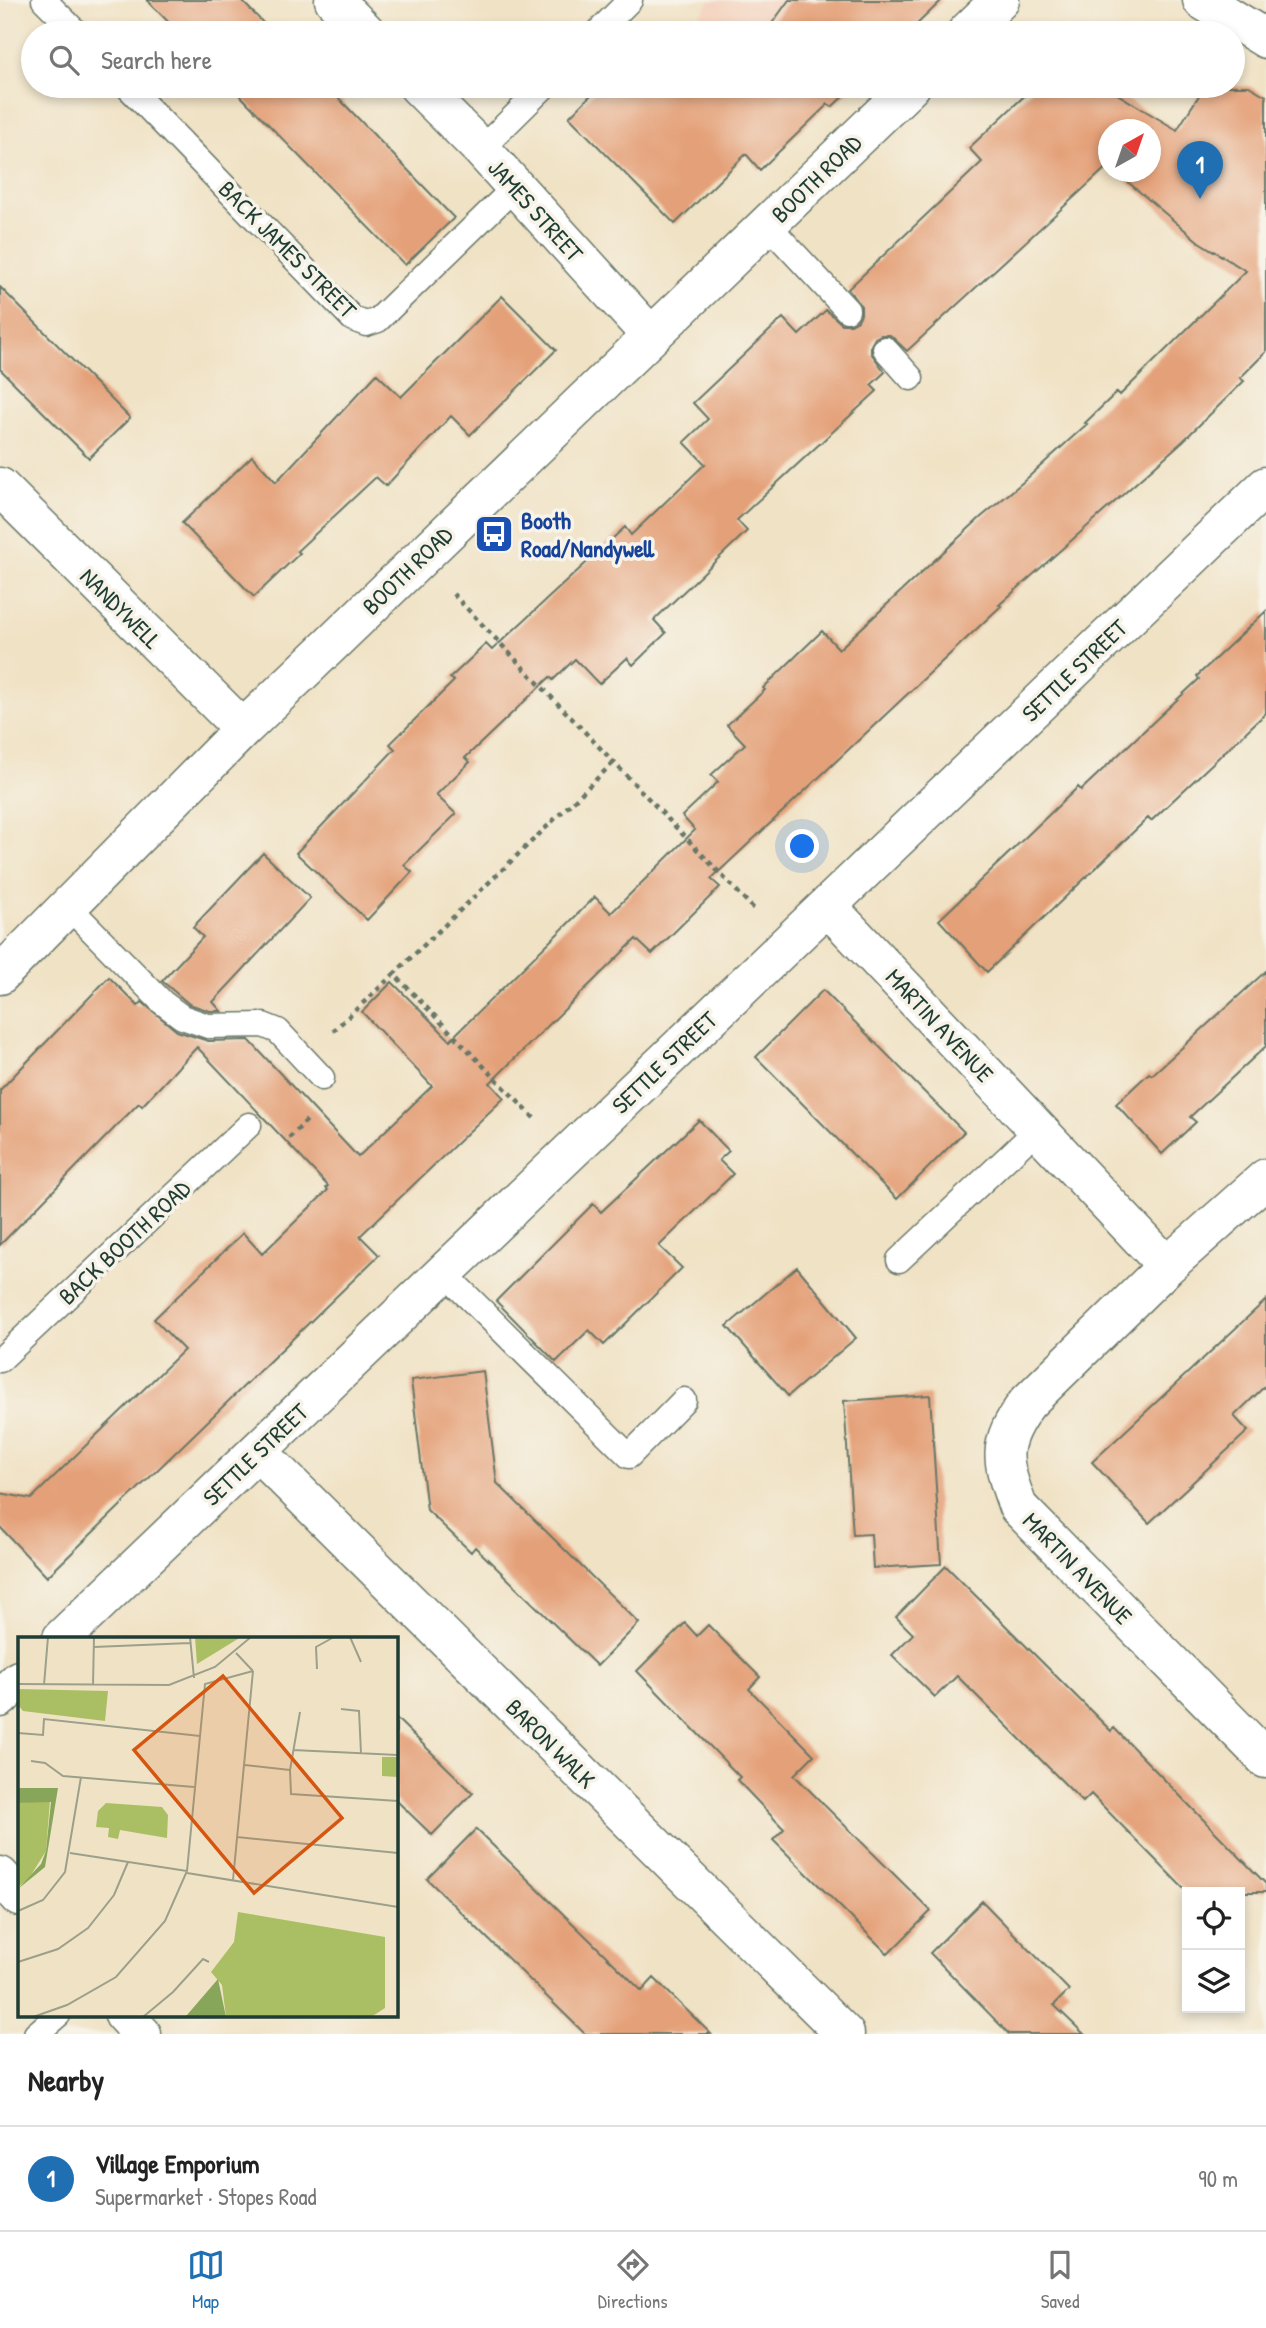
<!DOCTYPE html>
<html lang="en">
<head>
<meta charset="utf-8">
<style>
	:root { --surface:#fff; --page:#f6f6f6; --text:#222; --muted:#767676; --line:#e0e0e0; --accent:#1f6fb2 }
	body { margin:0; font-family:"Patrick Hand",sans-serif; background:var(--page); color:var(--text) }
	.controls { position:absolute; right:21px; bottom:21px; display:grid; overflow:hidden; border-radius:0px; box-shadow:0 4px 10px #0003 }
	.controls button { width:63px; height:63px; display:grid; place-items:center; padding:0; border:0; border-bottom:2px solid var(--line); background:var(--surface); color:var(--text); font:35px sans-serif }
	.compass { position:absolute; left:1098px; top:119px; width:63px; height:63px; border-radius:50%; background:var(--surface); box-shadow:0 4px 10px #0003; rotate:40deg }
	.you { position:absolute; left:803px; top:847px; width:24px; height:24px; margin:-18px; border:5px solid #fff; border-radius:50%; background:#1a73e8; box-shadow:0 0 0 10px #1a73e833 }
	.badge { display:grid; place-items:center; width:46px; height:46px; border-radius:50%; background:var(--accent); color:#fff; font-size:23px; font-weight:700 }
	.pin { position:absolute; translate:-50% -58px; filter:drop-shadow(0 2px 4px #0008) }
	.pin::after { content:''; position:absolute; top:37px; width:24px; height:21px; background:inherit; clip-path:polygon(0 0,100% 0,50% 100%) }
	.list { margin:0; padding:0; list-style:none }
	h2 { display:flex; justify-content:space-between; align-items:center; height:91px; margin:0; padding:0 28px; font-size:30px }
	h2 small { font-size:23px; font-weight:400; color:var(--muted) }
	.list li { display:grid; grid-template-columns:46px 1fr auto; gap:21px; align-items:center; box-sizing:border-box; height:105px; padding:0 28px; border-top:2px solid var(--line) }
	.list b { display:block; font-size:26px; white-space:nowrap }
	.list p { margin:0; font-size:23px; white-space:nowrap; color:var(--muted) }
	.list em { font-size:23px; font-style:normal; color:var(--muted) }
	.icon { flex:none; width:38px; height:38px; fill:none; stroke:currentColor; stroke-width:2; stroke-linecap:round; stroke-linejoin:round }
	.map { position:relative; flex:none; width:1266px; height:2034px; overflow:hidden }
	.search { position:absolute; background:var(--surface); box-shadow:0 4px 10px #0003; left:21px; right:21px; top:21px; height:77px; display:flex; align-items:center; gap:18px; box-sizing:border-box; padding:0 24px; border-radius:38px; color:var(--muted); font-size:26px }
	.sheet { height:196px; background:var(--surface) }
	nav { display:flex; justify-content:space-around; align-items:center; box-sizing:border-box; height:98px; border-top:2px solid var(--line); background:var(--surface); font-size:19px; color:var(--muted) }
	nav a { display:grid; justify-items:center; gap:4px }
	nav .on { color:var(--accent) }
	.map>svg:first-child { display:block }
</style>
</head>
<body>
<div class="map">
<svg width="1266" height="2034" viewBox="0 0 1266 2034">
	<rect width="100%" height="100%" fill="#f7f3e8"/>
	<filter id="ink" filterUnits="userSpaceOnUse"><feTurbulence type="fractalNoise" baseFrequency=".0143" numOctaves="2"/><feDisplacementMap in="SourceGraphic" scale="14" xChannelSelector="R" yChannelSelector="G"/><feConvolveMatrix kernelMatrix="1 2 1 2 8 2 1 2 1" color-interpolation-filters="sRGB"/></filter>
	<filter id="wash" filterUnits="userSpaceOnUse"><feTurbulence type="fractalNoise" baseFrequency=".00686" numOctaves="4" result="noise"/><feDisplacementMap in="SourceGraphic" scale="28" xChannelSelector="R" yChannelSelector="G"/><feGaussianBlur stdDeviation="1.57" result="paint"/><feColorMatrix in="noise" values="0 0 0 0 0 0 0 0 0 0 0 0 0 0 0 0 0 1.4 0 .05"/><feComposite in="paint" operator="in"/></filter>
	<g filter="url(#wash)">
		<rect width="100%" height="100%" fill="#f0e2c5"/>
		<path fill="#f4d3c0" d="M711,0h233l-34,33h-223z"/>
		<g id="blocks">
			<path fill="#e4a078" d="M147,0h94l32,33h-94z
				M789,0h153l-34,33h-143z
				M231,86h96l127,132 -49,47z
				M600,86h254l-22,21 -4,-3 -68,66 -14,-16 -71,70 -106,-107z
				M1035,86h69l73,44 28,-44h44l17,10v256l-26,26 4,3 -61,60 -184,164 2,1 -290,273 9,8 -68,67 -16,-15 -146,144 14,15 -144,138 19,19 -332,322 -47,-50v-34l31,6 153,-149 -30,-31 89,-86 19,21 66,-64 -2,-2 2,-2 -131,-139 -55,59 -3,-3 -139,142v-155l109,-113 29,29 4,-4 35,29 31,10 41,-1 109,117 74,-71 -70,-74 30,-30 58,58 145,-143 16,16 84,-83 -13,-14 36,-34 -7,-7 34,-31 -18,-19 38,-35 -2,-2 59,-57 17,18 141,-131 43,-36 64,-58 -2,-1 32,-31 3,3 126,-124 -47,-29 -83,-70h35v-42h-42v35l-202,186 -17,-16h-9l-6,3 -4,7v8l14,19 -14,13 6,6 -140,129 10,11 -93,89 12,13 -33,32 -6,-7 -28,26 -24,-25 -22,21 -3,-3 -85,81 5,4 -34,33 20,19 -52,51 8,7 -45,48 -71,-67 99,-104 -5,-5 64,-63 -4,-3 36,-34 6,6 133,-123 6,8 74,-71 -21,-22 24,-23 -15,-16 90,-85 16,17 27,-25 16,14h9l7,-4 3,-6v-8l-13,-17 134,-127 -13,-14z
				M0,287l130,131 -41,40 -89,-89z
				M502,296l54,54 -86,85 -19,-19 -65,70 -10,-9 -79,74 3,2 -46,44 -72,-74 70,-67 24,26 101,-108 24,23z
				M1266,611v102l-115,108 -3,-3 -161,154 -48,-52 139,-133 3,3 118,-111 -2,-3z
				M263,853l47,45 -97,104 8,9h-11l-21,-7 -27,-23 41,-44 -10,-10z
				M1266,971v75l-76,71 6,5 -34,32 -46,-50 33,-31 3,2z
				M823,990l141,142 -67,67 -141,-142z
				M699,1120l30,31 -10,9 14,14 -74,72 23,22 -78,77 -15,-15 -33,32 -60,-61 97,-97 8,8z
				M797,1267l59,71 -68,58 -61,-70z
				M1266,1300v85l-32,31 14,15 -99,92 -57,-61z
				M483,1371l14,112 142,140 -42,43 -122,-119 -4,5 -44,-42 -16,-130z
				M930,1395l11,169 -68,4 -2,-34 -18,1 -9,-134z
				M946,1566l165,165 3,-3 152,156v8h-79l-96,-98 -8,8 -126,-126 -22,21 -43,-42 21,-21 -17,-17z
				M685,1623l12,13 11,-11 52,52 -11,12 65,66 -20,20 137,136 -43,43 -115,-114 11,-11 -47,-49 3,-3 -103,-106z
				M396,1718l77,75 -41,42 -36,-35z
				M476,1829l166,162 12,-13 57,56h-126l-158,-155z
				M982,1901l87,89 -15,15 30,29h-75l-79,-81z"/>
		</g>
	</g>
	<g filter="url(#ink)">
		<use href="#blocks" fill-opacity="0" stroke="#687767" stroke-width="2"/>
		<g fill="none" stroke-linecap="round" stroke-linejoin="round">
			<g stroke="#687767" stroke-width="27">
				<path id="service" d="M44,0l33,33
					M597,33l33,-33
					M127,86l226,233 13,5 12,-4 137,-133
					M481,149l64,-63
					M767,224l80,86
					M885,349l26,29
					M68,906l94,96 20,15 26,9 55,-1 15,6 44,47
					M899,1260l139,-131
					M444,1273l185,183 55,-56
					M0,1360l249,-235
					M36,2034l22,-19"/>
			</g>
			<g stroke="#687767" stroke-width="41">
				<path id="minor" d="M334,0l33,33
					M1202,0l64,39
					M966,33l34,-33
					M418,86l63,63 170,187
					M0,487l243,242
					M827,906l340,360
					M0,975l243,-246 668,-643
					M1266,1178l-99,88 -140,137c-31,42 -26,57 -9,104l248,252
					M258,1452l587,582
					M62,1638l1204,-1152
					M0,1698l19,-18
					M0,1876l19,21
					M124,2015l18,19"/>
			</g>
			<path stroke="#687767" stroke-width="4.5" stroke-dasharray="5 5" stroke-linecap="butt" d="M453,594l301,315
				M333,1031l61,-57
				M534,1118l-140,-144 220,-212
				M289,1138l21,-21"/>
			<use href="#service" stroke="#fff" stroke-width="24"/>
			<use href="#minor" stroke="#fff" stroke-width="38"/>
		</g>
	</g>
	<defs>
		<g id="bus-square" transform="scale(2.0125)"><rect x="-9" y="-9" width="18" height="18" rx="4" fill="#1a4fb4" stroke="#f7f3e8"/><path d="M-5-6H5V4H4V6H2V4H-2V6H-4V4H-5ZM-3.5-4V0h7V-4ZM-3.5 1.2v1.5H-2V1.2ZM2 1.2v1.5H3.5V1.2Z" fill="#fff"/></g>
	</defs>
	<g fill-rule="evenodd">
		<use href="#bus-square" x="494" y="534"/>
	</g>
	<g text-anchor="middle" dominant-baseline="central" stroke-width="7" stroke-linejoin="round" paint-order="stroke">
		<g font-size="24" fill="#1f3d34" stroke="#f7f3e8">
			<text transform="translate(816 178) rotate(-44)">BOOTH ROAD</text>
			<text transform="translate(536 210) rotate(48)">JAMES STREET</text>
			<text transform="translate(288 249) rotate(45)">BACK JAMES STREET</text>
			<text transform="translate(407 570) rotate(-44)">BOOTH ROAD</text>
			<text transform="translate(121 608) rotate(45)">NANDYWELL</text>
			<text transform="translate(1074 670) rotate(-44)">SETTLE STREET</text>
			<text transform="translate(940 1025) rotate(47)">MARTIN AVENUE</text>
			<text transform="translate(664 1062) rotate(-44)">SETTLE STREET</text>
			<text transform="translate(124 1242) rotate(-43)">BACK BOOTH ROAD</text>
			<text transform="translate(255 1454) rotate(-44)">SETTLE STREET</text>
			<text transform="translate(1078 1568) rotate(46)">MARTIN AVENUE</text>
			<text transform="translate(551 1743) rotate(45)">BARON WALK</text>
		</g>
		<g font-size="24" font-weight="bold" fill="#164399" stroke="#f7f3e8" text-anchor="start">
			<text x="521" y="520">Booth<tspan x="521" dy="28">Road/Nandywell</tspan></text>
		</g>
	</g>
	<g transform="translate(18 1637)">
		<rect width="380" height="380" fill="#f0e2c5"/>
		<path d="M177,0h46l-44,27zM0,52l90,2 -3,30 -82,-10 -5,-6zM364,120h16v20l-16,-1zM32,163l-4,51 -18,29 -10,7v-84zM88,166l56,4 6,8 -1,23 -47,-8 -2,9 -10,-2 1,-9 -13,-1 2,-16zM220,275l147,25v71l-14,9h-145l-4,-32 -11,-13 23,-30z" fill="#aabf63"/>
		<path d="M0,151h40l-13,79 -27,22 23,-25 5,-13 5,-49 -33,1zM200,342l8,38h-41l2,-2z" fill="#87a659"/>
		<path fill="none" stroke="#9ca08b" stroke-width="2" d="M172,0l4,41M332,0l11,25M76,10l96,-4M218,16l17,18M299,32l-1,-22 18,-10M0,47l151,1 46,-18 36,-30M26,48l4,-48M75,48l1,-48M323,72l18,2 2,42M282,75l-10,58 1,24 107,7M0,96l25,2 1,-16 156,17M275,113l105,5M13,124l14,2 18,13 131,11M227,128l45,5M219,200l161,16M52,216l117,18M169,236l211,34M215,243l20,-209M0,274l25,-11 22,-28 16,-95M0,325l40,-13 30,-21 26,-33 14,-33M15,380l34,-12 49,-28 49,-56 22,-50 18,-187 48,-13M125,380l30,-25 30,-33 6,3"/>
		<path fill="#d45610" fill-opacity="0.15" stroke="#d45610" stroke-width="3.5" d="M205,39l119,142 -88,75 -120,-143z"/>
		<rect width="380" height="380" fill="none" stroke="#1f3d34" stroke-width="3.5"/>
	</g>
</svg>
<div class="controls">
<button><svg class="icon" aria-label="locate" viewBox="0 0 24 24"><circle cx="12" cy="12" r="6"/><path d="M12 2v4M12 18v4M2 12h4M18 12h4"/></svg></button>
<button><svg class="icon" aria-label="layers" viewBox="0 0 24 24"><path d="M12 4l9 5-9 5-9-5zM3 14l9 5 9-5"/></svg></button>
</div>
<svg class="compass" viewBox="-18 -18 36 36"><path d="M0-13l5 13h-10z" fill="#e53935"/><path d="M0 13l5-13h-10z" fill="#767676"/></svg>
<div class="you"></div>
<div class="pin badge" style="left:1200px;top:199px">1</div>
<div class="search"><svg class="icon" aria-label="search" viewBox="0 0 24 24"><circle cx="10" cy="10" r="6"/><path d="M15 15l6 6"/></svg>Search here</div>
</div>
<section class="sheet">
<h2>Nearby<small></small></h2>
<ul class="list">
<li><span class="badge">1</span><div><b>Village Emporium</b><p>Supermarket · Stopes Road</p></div><em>90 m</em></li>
</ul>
</section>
<nav>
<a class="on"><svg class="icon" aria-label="map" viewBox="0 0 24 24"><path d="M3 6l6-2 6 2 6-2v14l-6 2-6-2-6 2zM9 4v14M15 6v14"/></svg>Map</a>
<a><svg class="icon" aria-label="directions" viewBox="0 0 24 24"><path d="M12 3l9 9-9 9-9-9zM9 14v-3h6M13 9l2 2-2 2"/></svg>Directions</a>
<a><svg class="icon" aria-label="saved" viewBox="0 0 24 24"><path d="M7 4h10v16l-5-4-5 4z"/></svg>Saved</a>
</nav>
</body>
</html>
